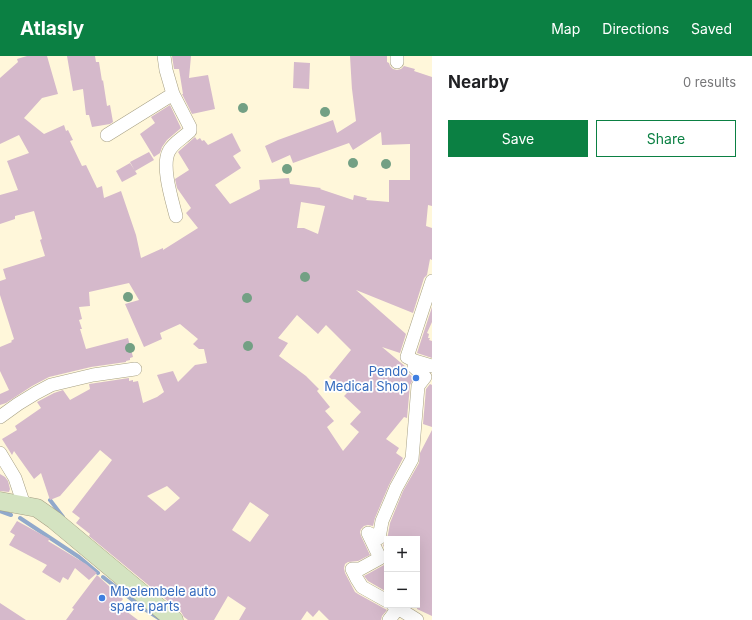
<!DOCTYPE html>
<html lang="en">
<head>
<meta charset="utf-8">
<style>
	:root { --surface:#fff; --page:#f2f2f2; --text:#202124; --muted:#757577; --line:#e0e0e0; --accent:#0b8043 }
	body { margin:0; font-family:Inter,sans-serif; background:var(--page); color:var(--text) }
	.controls { position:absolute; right:12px; bottom:12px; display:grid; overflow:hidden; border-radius:0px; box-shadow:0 4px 16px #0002 }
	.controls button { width:36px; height:36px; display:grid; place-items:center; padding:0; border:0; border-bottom:1px solid var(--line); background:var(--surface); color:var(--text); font:20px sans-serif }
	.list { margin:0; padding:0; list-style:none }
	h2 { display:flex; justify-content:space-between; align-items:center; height:52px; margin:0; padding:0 16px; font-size:17px }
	h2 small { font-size:13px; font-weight:400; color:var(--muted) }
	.actions { display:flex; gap:8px; padding:12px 16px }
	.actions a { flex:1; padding:9px 0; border:1px solid var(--accent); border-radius:0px; text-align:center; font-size:14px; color:var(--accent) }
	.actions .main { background:var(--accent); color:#fff }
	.map { position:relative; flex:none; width:432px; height:564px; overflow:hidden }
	header { display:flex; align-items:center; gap:24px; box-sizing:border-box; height:56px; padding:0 20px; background:var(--accent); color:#fff }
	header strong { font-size:19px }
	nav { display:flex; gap:22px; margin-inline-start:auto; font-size:14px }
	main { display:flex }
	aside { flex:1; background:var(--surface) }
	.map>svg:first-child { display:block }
</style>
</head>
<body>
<header>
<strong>Atlasly</strong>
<nav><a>Map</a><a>Directions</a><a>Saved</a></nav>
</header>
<main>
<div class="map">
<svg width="432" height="564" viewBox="0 0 432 564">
	<rect width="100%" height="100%" fill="#fff7da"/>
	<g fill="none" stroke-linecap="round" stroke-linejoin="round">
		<path stroke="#91a9cb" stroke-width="4" d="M50,444l13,17
			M0,455l11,4
			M20,462l59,39 19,16
			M103,521l32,25
			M140,550l20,13"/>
	</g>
	<path fill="#d5b9cb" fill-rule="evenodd" d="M27,0h20l11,38 -16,4 -18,20 20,16 20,-9 2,6 2,-1 5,10 -3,1 12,25 4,-1 11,23 5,-2 2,12 17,-7 15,44 5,23 22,-10v2l35,-22 -12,-15 5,-5 -14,-20 -2,-9 14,-9 -11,-18 17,-15 2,3 3,-2 2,3 2,-1 4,5 24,-12 9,18 -8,5 8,12 -26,17 15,19 30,-15 -1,-9 30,-2 1,6 31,4 -1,1 33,11 1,-5 13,3 -1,2 23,2v-22h21v-36l-28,1 -1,-13 -28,18 -4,-7 -56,20 -3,-8 -18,8 -7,-17 13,-6 55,-20 4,13 19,-12 -4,-32v1l-2,-34h37v6l2,1 1,3 3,3 4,1 4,-1 3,-3 11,3 -1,2 18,6v129l-4,-1 -2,21 6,2v32l-2,-1 -3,16 -3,3 -11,35 -57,-23 50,44 -6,19 -18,-6 24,20 2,6 6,5 -4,7 -3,33 -3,-1 -18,22 13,9 -3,5 7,5 -14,27 -14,33 -2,8 -5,-1 -4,1 -3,3 -1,3 1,4 9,19 -12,6 -10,1 -3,2 -1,4 1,5 10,19 3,2 29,16 -5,6 -1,4h-52l-10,-10 -6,7 -6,-6 -6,9h-62l7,-12 -18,-12 -14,24h-26l-4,-3 -3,-5 -92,-76 1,-2 -14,-11 4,-5 -8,-6 40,-52 -12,-10 -40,46 -10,4 -9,-27 -7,6 -20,-28 -2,4 -10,-16 15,-9 -2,-4 26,-18 -4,-6 17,-9 9,-3 7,10 20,-11 -1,-5 40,-6v3l4,-1v2l5,-1 5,22 14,-6 7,-5 -7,-17 16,-4 5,11 17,-17 12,-2 -3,-14h-5l-6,-5 5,-5 -18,-15 -20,9 2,6 -18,8 -19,-43 14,-4 -10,-17 -40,9 1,14 -11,1 3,12 -3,1 3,9h-2l6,20 42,-11 5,19 -3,1v2l-4,1v1l-35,5 -42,10 -17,9 -26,17 -6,2v-11l9,-4 -9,-19v-24l12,-5 -1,-1 3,-2 -14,-44v-14l6,-2 -3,-10 42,-13 -5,-16 2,-1 -8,-28 -19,5v3l-15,5v-29l18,-5 -11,-29 22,-8 -10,-18 -19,9v-66l18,-16 -1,-3zM301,146l24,4 -7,28 -14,-6h-7zM297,259l21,19 8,-9 25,25 -22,27 18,16 -3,3 17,16 -11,12 9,8 -16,19 -16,-24 7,-6 -9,-10 5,-4 -13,-16 2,-2 -13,-13 -27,-20 9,-13 -10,-5zM167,430l13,12 -15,13 -18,-15zM250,446l19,13 -19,27 -18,-12z
		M67,0h28l1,6h3l3,19 1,-1 4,26 3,-1 3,17 -3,2 -18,3 -3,-12h-3l-3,-26 -10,2z
		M172,0h19l-2,22 19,-3 7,34 -23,5 -10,-20h1l-4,-25h-5z
		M294,6l16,1 -1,26 -16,-1z
		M170,49l11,23 -14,12 -5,7 -2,6 -6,4 -14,-23 15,-11 -4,-6z
		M149,96l5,8 -19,11 -5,-9z
		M130,107l7,11 -15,8 -6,-11z
		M432,251v15l-5,11 2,1 -1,4h2l-1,2 3,1v17l-15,-5z
		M430,328l2,1v42l-9,-3 3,-35z
		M432,374v186l-15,-7v-70h-30v15l-4,-9 2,-2 2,-3 3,-17 13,-32 16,-28 1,-10z
		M0,418l5,3 3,4 2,8 -1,3 -9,-1z
		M17,465l33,18 -2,2 38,23 11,9 -8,7 -14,-12 -7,12 -5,-3 -3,6 -18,-11 5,-7 -38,-20 6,-10 -5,-3z
		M387,506v30l-19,-11 -4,-5 20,-11z
		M97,519l26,24 -5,6 20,15h-72l8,-11 -2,-1z
		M0,547l26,17h-26z"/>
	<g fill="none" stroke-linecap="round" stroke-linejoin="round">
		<g stroke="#a7a085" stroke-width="14">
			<path id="minor" d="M164,0l2,14 7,24 17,33v4c-7,7 -17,12 -21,20 -8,15 3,49 7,65
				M397,6v-6
				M107,79l66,-41
				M415,305l17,5
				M0,361l18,-13 18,-11 15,-8 42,-10 42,-6
				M0,397l15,25 8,24 11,5
				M387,545l-25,-14 -5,-8 -5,-10h8l20,-11 -12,-25 11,5 3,-17 9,-21 5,-12 16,-29 6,-73 7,-9 -11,-10 1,-6 -8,-4 25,-76
				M393,549l24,15
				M389,564l9,-12"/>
		</g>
		<g stroke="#a7a085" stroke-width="19">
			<path id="secondary" d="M0,445l37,7 17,12 120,100"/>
		</g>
		<use href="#minor" stroke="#fff" stroke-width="13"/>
		<use href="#secondary" stroke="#d4e3c1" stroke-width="18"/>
	</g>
	<g fill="#73a084">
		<circle cx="243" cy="52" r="5"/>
		<circle cx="325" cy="56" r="5"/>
		<circle cx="353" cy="107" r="5"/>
		<circle cx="386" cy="108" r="5"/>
		<circle cx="287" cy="113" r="5"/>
		<circle cx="305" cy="221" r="5"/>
		<circle cx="128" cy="241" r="5"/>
		<circle cx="247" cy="242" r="5"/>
		<circle cx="248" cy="290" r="5"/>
		<circle cx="130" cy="292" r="5"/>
	</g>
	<g fill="#3f7fe0" stroke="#fff" stroke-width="1.5">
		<circle cx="416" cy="322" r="4"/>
		<circle cx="102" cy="542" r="4"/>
	</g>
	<g text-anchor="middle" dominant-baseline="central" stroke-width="3.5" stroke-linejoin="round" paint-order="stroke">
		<g font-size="13" fill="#366cbe" stroke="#fff" text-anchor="end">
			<text x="408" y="315">Pendo<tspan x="408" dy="15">Medical Shop</tspan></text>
			<text x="110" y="535" text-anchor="start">Mbelembele auto<tspan x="110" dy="15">spare parts</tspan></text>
		</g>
	</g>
</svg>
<div class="controls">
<button>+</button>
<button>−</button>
</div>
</div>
<aside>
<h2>Nearby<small>0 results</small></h2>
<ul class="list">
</ul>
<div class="actions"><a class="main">Save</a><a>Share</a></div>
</aside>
</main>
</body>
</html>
